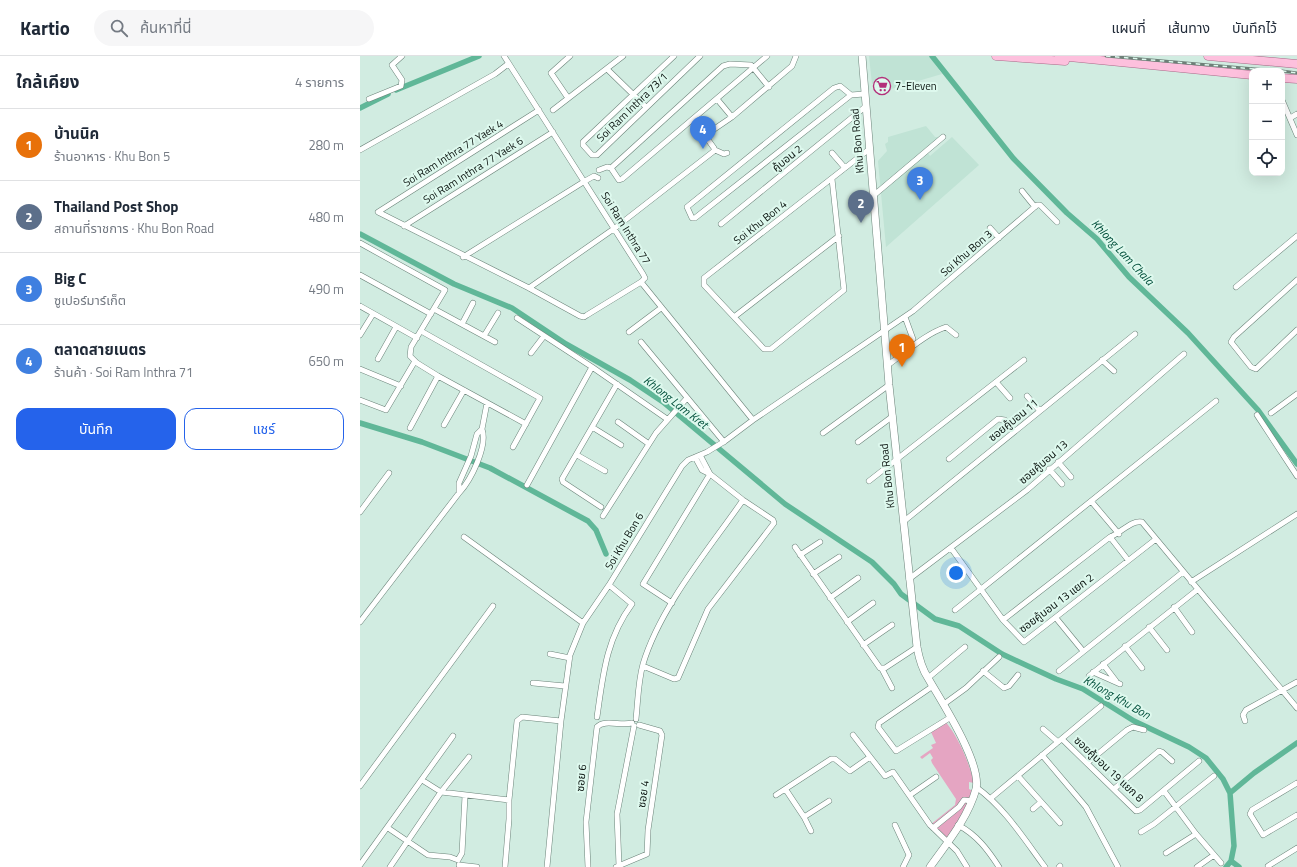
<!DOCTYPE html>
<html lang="th">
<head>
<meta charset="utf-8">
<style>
	:root { --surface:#fff; --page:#f6f6f7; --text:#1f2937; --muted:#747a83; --line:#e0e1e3; --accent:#2563eb }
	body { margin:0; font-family:"Titillium Web","Noto Sans Thai",sans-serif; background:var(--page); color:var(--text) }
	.controls { position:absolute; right:12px; top:12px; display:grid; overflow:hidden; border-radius:8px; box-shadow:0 4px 16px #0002 }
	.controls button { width:36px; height:36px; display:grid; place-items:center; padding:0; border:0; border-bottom:1px solid var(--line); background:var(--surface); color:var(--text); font:20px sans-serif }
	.you { position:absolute; left:596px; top:517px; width:14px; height:14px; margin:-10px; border:3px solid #fff; border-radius:50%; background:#1a73e8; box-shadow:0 0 0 6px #1a73e833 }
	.badge { display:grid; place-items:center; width:26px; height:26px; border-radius:50%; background:var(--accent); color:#fff; font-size:13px; font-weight:700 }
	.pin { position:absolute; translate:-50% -33px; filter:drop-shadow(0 1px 2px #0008) }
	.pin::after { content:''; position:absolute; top:21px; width:14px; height:12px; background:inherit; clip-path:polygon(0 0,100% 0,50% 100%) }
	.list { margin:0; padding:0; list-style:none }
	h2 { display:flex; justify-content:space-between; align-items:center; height:52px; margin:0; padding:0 16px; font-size:17px }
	h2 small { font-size:13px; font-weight:400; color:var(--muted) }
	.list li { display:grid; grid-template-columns:26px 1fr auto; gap:12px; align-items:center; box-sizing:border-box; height:72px; padding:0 16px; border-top:1px solid var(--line) }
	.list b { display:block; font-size:15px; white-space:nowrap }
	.list p { margin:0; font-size:13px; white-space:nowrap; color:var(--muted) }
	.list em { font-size:13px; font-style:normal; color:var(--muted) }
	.actions { display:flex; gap:8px; padding:12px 16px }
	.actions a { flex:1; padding:9px 0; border:1px solid var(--accent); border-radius:12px; text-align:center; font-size:14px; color:var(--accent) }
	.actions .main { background:var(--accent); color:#fff }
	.icon { flex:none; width:22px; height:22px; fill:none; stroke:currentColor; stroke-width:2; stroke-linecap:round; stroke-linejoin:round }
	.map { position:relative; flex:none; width:937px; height:811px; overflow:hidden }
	header { display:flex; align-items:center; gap:24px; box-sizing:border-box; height:56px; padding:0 20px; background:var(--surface); border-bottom:1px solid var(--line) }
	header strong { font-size:19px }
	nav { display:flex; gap:22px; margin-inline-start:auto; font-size:14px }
	.search { width:280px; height:36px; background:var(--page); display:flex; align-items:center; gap:10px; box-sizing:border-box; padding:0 14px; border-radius:22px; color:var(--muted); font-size:15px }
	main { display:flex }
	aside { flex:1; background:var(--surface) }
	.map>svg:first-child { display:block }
</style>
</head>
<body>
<header>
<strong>Kartio</strong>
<div class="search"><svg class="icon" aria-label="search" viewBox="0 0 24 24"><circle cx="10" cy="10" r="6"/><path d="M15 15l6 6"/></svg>ค้นหาที่นี่</div>
<nav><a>แผนที่</a><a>เส้นทาง</a><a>บันทึกไว้</a></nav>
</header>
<main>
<aside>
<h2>ใกล้เคียง<small>4 รายการ</small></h2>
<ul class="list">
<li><span class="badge" style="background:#e8710a">1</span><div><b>บ้านนิค</b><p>ร้านอาหาร · Khu Bon 5</p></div><em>280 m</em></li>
<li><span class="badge" style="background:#5c6f8a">2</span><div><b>Thailand Post Shop</b><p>สถานที่ราชการ · Khu Bon Road</p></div><em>480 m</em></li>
<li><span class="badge" style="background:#3f7fe0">3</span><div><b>Big C</b><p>ซูเปอร์มาร์เก็ต</p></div><em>490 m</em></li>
<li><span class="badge" style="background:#3f7fe0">4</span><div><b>ตลาดสายเนตร</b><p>ร้านค้า · Soi Ram Inthra 71</p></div><em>650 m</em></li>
</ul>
<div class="actions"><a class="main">บันทึก</a><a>แชร์</a></div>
</aside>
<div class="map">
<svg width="937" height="811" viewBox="0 0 937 811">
	<rect width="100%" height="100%" fill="#d1ece1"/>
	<path fill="#c0e3d5" d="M509,0h60l13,18 -51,15 -2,-10 -17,5z
		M566,70l9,11h3l1,6 -11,10 2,3 22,-19 27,28 -93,82 -8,-86 9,-10 -2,-7 3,-2v-5z"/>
	<path fill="#e5a5c2" d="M585,665c14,17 24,41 29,62l-5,-1v7l4,2 -1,6 -24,43 -18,-15 25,-20 1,-6 -24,-36 -1,-3 2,-2 -3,-5 -8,6 -2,-2 13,-9 -2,-3 5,-2 -5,-11z"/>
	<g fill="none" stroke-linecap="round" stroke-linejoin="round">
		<path stroke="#60b798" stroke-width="5.5" d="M572,0l81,102 54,55 30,26 32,38 59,56 70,77 39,54
			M36,34l83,-34
			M0,52l28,-14
			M0,178l94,50 58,24 54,36 64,36 33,22 122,102 87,58 22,22 7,10 34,25 24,7 43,28 54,25 27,10 51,32 55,26 17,11 17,21 7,14 4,53 -3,15 -5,6
			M0,367l62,19 68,26 98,53 8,9 10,24
			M870,737l24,-20 43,-30
			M871,805l8,6"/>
		<g stroke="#6b8379" stroke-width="6">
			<path id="minor" d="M144,0l139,218 2,4 -4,4 112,138
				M314,0l-91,86v3l9,10h5l103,-99
				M247,13l39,38
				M491,39l-11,-9 -6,2 -147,119 5,11h3l156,-123 13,-1
				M208,42l-17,-25 19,-17
				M9,43l32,-13 1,-6 -10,-15 10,-9
				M357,43l15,18
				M922,44l15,35
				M179,54l-161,102 151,76 51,28 4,1 3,-2 54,-33
				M193,54l70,-54
				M930,62l7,-4
				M0,94l135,-76 13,-10
				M355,94l9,4 3,-1
				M472,97l13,15
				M251,112l8,12 3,-1 145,-123
				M239,114l8,-3 4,1 112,-102 7,-2 21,1 18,22
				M472,123l12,111 -73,59h-7l-60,-64v-7l164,-128
				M662,135l13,16
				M513,140l70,-59
				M361,168l144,-117
				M44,170l149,-94
				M630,172l9,10
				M0,187l85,47 -34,57 -1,9 7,7 21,13 88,48
				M103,201l122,-76 9,-5 4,2
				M0,219l71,39
				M937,224l-63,57 -3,5 20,25 5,2 41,-39
				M876,231l61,-51
				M169,232l86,-60 99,-77v-3l-8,-11 1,-3 25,-17 60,-51 4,-10
				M0,250l57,32
				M74,253l61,33
				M374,261l105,-81
				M545,261l8,22
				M157,262l75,49
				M102,268l11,-21
				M61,275l119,67 -27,49
				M269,276l32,-24
				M0,279l13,-21
				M124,280l14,-23
				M281,286l83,100
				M171,297l13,-17
				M18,303l18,-32
				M742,304l12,11
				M528,309c18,-13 37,-31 58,-38l10,8
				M0,313l41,17
				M636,326l14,16
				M667,340l13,15
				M0,344l26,10 29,-49
				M911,357l26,-19
				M897,359l40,61
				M258,366l31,22
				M84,369l20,-35
				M232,371l29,18
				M50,372l28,-52
				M122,373c6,17 -11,51 -23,64v-10l12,-27 6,-22z
				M122,373l5,-26
				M463,377l66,-48
				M498,386l35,-26
				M217,399l28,16
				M340,399l10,19
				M589,403l49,-40 7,1 9,12
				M698,406l13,15
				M689,413l13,15
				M509,425l155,-121
				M167,429l65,-118 75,52
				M731,445l28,33
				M241,451l-38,-25 -1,-3 55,-95
				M0,456l29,-39
				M243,460l53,-83 31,-35
				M543,466l232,-188
				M104,481l119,86
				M750,481l18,23
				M435,491l85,121h5l32,-21
				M591,492l52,72 21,22 132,-103
				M440,499l20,-13
				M453,518l26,-17
				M549,523l118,-89 157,-136
				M831,526l106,-68
				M470,542l28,-20
				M312,547l-29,-19 67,-110
				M814,551l18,25
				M595,554l261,-209
				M696,562l27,33
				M643,564l107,-83c11,-4 21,-17 32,-15l155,186
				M0,566l99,-129
				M487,566l26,-19
				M789,571l18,23
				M503,589l29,-20
				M765,590l17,22
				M190,598l20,4
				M743,608l13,17
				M283,610l31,13 4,-1 30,-69 66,-86 -1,-3 -30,-20 -33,-26 -8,-4 -7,-13
				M522,613l10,19
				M623,615l21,17 5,-2 9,-11
				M699,615l124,-99
				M733,616l27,12
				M729,620l108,-86
				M568,622l37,-31
				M173,627l32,3
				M573,630l-54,37 -1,4 18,24 55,-34
				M584,648l22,-16 33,-31
				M237,661c6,-42 9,-78 35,-113l-23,-19
				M276,663c2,-19 2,-37 7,-55 17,-57 66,-115 100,-164
				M885,665l-2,-6 3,-5 51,-28
				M683,673l15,13
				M493,679l32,41 8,-4 37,53 27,26 10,16
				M702,683l74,72 4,-1 59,-49
				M682,699l44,52 32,60
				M727,707l40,-33 6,-3 11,3
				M658,720l42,47
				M62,724l19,12 68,8
				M937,727l-45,27 -2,4 13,21 34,-20
				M0,730l133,-180
				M616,731c29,21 48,52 69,80
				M754,733l45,-38 3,1 10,9
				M426,734l18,27 7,14
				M804,735l32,43 25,29
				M416,739l55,-36h4l15,12 20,-14
				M550,739l26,-18
				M631,742l110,-92
				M673,753l8,-7
				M444,761l25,-16
				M535,769l14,30 -6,12
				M598,769c19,10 30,25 41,42
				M28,772l40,27 22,2 8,3
				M573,772l26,-21 5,-7 8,1
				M781,776l13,-8 60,-48
				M806,797l30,-19
				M98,804l4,-7 3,-57
				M0,809l93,-129
				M99,809l18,2
				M259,810l-2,-52 17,-88
				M908,810l29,-18
				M30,811l51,-75 28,-35
				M145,811l4,-48v-19l8,-79 5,-4 39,4
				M187,811l14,-146 9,-66 13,-32 26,-38 73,-119 6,-6 19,-8 18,-11 28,-21 160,-109 124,-106h3l17,17
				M228,811l-2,-45 11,-95c7,-8 24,-1 35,-4
				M256,811l31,-13 1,-24 14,-95 -2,-4 -21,-6
				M699,811l1,-1
				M837,811l17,-12"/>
		</g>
		<g stroke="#6b8379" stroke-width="8">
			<path id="secondary" d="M502,0l27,329 28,262c2,11 5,22 11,31 13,23 54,85 48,111 -8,29 -29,54 -46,78"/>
		</g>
		<g stroke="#a86988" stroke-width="9">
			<path id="primary" d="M636,0l69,5
				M699,0l193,19
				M848,0l89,8
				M922,22l15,1"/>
		</g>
		<use href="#minor" stroke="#fff" stroke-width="5"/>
		<use href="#secondary" stroke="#fff" stroke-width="7"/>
		<use href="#primary" stroke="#fdc0dd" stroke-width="8"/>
		<g stroke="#6d7f77" stroke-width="3">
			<path id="rail" d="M746,0l171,15
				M922,15l15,2"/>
		</g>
		<use href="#rail" stroke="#def9ee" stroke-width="1.5" stroke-dasharray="4.5" stroke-linecap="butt"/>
	</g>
	<defs>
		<g id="supermarket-ring" transform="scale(0.9)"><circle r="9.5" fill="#def9ee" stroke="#b3307a" stroke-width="1.5"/><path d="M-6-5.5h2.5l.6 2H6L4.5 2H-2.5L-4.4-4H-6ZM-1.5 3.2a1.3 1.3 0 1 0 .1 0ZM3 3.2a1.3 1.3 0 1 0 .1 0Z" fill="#b3307a"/></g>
	</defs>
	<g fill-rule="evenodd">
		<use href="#supermarket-ring" x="522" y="30"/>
	</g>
	<g text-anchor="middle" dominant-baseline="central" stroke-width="4" stroke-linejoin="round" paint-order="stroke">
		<g font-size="11" fill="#0d1612" stroke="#def9ee" text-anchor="start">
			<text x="535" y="30">7-Eleven</text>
		</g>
		<g font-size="11" fill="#0d1612" stroke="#def9ee">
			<text transform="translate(272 51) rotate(-44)">Soi Ram Inthra 73/1</text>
			<text transform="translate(497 85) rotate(-95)">Khu Bon Road</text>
			<text transform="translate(93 97) rotate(-32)">Soi Ram Inthra 77 Yaek 4</text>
			<text transform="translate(427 102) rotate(-39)">คู้บอน 2</text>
			<text transform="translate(113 114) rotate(-32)">Soi Ram Inthra 77 Yaek 6</text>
			<text transform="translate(400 166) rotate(-38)">Soi Khu Bon 4</text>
			<text transform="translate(266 172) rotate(58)">Soi Ram Inthra 77</text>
			<text transform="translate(606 197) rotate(-41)">Soi Khu Bon 3</text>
			<text transform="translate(653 364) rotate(-39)">ซอยคู้บอน 11</text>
			<text transform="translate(683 406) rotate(-41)">ซอยคู้บอน 13</text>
			<text transform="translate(527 420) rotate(-96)">Khu Bon Road</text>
			<text transform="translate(264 485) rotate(-59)">Soi Khu Bon 6</text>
			<text transform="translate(696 547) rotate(-37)">ซอยคู้บอน 13 แยก 2</text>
			<text transform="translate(749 713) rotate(43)">ซอยคู้บอน 19 แยก 8</text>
			<text transform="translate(221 722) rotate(-85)">ซอย 6</text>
			<text transform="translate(283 738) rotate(-82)">ซอย 4</text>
		</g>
		<g font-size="12" font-style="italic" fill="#004e3a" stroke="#def9ee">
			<text transform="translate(763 196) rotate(47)">Khlong Lam Chala</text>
			<text transform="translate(316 346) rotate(38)">Khlong Lam Kret</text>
			<text transform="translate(757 641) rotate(30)">Khlong Khu Bon</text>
		</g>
	</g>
</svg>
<div class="controls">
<button>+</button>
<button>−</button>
<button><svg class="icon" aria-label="locate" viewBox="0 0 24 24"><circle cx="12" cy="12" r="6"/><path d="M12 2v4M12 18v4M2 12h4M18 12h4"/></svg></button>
</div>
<div class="you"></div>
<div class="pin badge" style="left:542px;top:311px;background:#e8710a">1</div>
<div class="pin badge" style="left:501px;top:167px;background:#5c6f8a">2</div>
<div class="pin badge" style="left:560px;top:144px;background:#3f7fe0">3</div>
<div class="pin badge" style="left:343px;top:93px;background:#3f7fe0">4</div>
</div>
</main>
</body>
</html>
